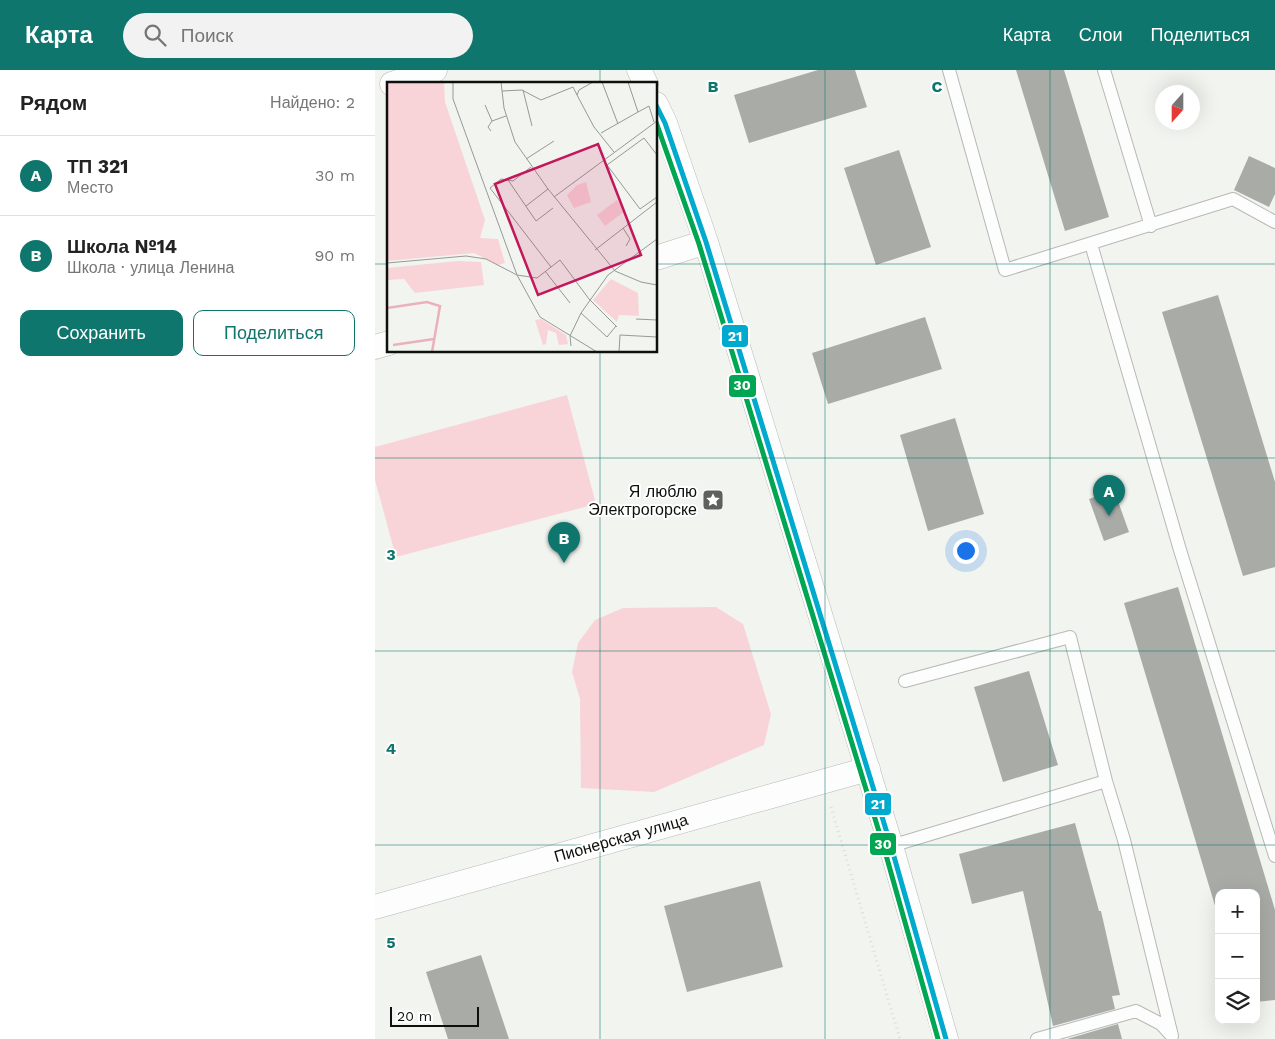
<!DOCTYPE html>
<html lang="ru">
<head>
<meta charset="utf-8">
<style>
	:root { --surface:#fff; --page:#f2f2f2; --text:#222; --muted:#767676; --line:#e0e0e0; --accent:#0f766e }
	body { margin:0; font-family:"Work Sans",sans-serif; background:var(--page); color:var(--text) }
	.controls { position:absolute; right:15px; bottom:15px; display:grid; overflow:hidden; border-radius:10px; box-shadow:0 5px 20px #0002 }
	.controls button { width:45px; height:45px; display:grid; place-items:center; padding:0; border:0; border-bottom:1px solid var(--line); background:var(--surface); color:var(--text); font:25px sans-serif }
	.compass { position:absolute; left:780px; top:15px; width:45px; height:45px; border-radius:50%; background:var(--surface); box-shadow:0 5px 20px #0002; rotate:201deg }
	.scale { position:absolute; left:15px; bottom:12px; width:89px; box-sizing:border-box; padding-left:5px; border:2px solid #0e100c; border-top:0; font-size:14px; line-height:18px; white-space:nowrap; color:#0e100c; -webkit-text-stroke:4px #fff; paint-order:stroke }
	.you { position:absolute; left:590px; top:480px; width:18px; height:18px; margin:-12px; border:4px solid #fff; border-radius:50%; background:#1a73e8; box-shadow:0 0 0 8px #1a73e833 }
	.badge { display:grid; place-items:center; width:32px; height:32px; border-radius:50%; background:var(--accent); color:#fff; font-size:16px; font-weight:700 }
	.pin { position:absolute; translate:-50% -41px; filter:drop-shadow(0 1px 2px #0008) }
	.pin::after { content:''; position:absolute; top:26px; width:18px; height:15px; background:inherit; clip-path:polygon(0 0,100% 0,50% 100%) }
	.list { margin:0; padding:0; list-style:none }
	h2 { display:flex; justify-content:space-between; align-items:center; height:65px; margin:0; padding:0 20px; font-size:21px }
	h2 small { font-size:16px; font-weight:400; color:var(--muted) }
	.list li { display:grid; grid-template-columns:32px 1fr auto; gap:15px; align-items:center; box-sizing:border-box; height:80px; padding:0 20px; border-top:1px solid var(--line) }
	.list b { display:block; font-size:19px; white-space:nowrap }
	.list p { margin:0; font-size:16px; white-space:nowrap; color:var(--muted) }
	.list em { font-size:16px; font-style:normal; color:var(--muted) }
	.actions { display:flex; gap:10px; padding:15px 20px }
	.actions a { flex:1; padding:11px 0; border:1px solid var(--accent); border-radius:10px; text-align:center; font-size:18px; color:var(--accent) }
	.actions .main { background:var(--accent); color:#fff }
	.icon { flex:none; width:28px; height:28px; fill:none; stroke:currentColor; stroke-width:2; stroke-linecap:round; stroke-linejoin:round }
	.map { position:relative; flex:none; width:900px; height:969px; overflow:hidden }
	header { display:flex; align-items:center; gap:30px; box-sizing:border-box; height:70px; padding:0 25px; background:var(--accent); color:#fff }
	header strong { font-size:24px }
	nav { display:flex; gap:28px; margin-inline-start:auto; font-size:18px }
	.search { width:350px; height:45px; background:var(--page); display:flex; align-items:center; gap:12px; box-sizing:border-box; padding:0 18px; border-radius:28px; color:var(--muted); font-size:19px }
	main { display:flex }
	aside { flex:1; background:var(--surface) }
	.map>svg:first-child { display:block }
</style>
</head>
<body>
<header>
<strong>Карта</strong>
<div class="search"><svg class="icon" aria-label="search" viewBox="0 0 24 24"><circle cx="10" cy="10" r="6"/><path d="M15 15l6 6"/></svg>Поиск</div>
<nav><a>Карта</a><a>Слои</a><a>Поделиться</a></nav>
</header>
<main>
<aside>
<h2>Рядом<small>Найдено: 2</small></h2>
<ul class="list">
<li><span class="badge">A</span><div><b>ТП 321</b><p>Место</p></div><em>30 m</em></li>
<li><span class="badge">B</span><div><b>Школа №14</b><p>Школа · улица Ленина</p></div><em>90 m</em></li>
</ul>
<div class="actions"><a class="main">Сохранить</a><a>Поделиться</a></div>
</aside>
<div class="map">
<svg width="900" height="969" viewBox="0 0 900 969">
	<rect width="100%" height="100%" fill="#f2f4ef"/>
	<path fill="#f8d4d8" d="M192,325l29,109 -200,53 -21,-77v-33z
		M341,537l27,17 28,90 -7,31 -110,47 -73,-4 -1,-89 -8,-27 6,-29 17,-23 28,-12z"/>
	<path fill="#a9aba7" d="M443,0h37l12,37 -118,36 -15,-48z
		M641,0h48l45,147 -44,14z
		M524,80l32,97 -55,18 -32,-97z
		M874,86l26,12v26l-6,13 -35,-17z
		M843,225l57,187v85l-32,9 -81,-264z
		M550,247l17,52 -114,35 -16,-51z
		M580,348l29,96 -56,17 -28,-96z
		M739,420l15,42 -25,9 -15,-42z
		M803,517l97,323v90l-19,2v-109h-37v26l-95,-316z
		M654,601l29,94 -55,17 -29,-95z
		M700,753l24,88h2l19,84 -8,1 3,13 -62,17 -30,-135 -51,13 -13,-50z
		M385,811l23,86 -96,25 -23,-86z
		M106,885l28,84h-61l-22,-67z
		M743,954l4,15h-55z"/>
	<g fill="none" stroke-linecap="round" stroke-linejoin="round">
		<g stroke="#b7b9b4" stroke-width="14">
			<path id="service" d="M574,0l56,200 228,-71 42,23
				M729,0l47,156
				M716,174l89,306 95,306
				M530,611l165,-44 36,144 18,59 48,196
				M516,776l215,-65
				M662,969l99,-28 25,13 10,11"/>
		</g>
		<g stroke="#b7b9b4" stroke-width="25">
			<path id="minor" d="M264,0l7,14
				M17,14l43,-14
				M281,34l9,19 41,119 185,604 55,193
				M281,188l50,-16
				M0,277l14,-4
				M0,837l493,-138"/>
		</g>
		<path stroke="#dcdddb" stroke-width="3" stroke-dasharray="1 4" stroke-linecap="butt" d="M456,737l69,232"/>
		<use href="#service" stroke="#fdfdfd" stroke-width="12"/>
		<use href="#minor" stroke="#fdfdfd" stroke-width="24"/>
		<g stroke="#fff" stroke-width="9">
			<path id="bus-1" d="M281,35l9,18 41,119 185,604 55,193"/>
		</g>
		<g stroke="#fff" stroke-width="9">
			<path id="bus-2" d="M281,52l43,122 185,604 54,191"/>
		</g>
		<use href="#bus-1" stroke="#00a9ce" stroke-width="5"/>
		<use href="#bus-2" stroke="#00a651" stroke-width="5"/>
	</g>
	<path fill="none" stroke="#0f766e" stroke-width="1" stroke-opacity="0.55" d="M225,0v14M450,0v969M675,0v969M0,194h14M281,194h619M225,281v688M0,388h900M0,581h900M0,775h900"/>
	<defs>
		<g id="sight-square" transform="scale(1.125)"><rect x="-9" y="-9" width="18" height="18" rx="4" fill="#5e605b" stroke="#fff"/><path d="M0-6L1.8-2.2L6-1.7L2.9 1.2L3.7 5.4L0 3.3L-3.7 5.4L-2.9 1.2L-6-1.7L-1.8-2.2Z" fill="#fff"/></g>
	</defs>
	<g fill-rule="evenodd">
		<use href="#sight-square" x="338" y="430"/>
	</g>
	<g text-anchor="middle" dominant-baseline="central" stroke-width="4" stroke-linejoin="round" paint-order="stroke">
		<g font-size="16" fill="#0e100c" stroke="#fff" text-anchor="end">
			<text x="322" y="421">Я люблю<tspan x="322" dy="18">Электрогорске</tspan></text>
		</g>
		<g font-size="16" fill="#0e100c" stroke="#fff">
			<text transform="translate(246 768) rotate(-16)">Пионерская улица</text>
		</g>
	</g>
	<g transform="translate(12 12)">
		<rect width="270" height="270" fill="#f2f4ef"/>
		<path d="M0,0h57l1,20 40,118 -5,18 18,1 7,24 -7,2 -24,-12 -87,8zM199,100l5,20 -17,6 -7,-13 10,-10zM230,118l8,11 -20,15 -8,-11zM71,179l23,1 3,23 -69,8 -11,-14 -17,1v-12zM224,197l27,14 1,23 -20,-1 -2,7 -24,-22zM154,237l25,16 2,9 -9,1 -3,-12 -8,-3 -2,14 -3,1 -8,-25z" fill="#f8d4d8"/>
		<path fill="none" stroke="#ebb1bb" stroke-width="2.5" d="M0,226l40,-6 13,4 -8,46M6,263l41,-6"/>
		<path fill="none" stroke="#979994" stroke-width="1" d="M66,0v17l64,176 20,3 23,-18 29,39 28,28M114,0l3,26 11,34 33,47 67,82 26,11 16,3M206,0l-14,8 -2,5 17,32 20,25M215,0l16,42M241,0l10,30 11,-6 5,16M136,8l9,36M115,9l20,-1 19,10 32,-13 4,8M98,23l7,16M104,49l-3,-4 4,-6 14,-5M214,51l37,-21M270,73l-13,-17 -37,27 33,44 17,-12M139,77l28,-18M144,85l-18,14 -12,-2 -11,9 61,79M121,98l28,41 17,-13M167,115l103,-76M139,124l22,-17M236,146l7,11 -4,7M208,168l62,-48M0,181l79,-7 20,3 31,16 23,42 57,35M158,189l25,32M194,231l26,24 9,-11M249,237l21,1M184,264l-1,-10 11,-23 27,-38 49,-36M232,270l1,-17 37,2"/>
		<path fill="#c2185b" fill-opacity="0.15" stroke="#c2185b" stroke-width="2.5" d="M211,62l43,111 -103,40 -43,-111z"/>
		<rect width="270" height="270" fill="none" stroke="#0e100c" stroke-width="2.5"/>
	</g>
	<g font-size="16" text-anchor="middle" font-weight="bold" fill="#0f766e" stroke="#fff" stroke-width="4" stroke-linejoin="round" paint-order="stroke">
		<text x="338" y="22">B</text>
		<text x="562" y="22">C</text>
		<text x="16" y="490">3</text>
		<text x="16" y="684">4</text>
		<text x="16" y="878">5</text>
	</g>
	<g stroke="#fff" stroke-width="2">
		<rect x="346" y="254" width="28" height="24" rx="5" fill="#00a9ce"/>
		<rect x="353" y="304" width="29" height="24" rx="5" fill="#00a651"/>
		<rect x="489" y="722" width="28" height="24" rx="5" fill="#00a9ce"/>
		<rect x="494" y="762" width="28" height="24" rx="5" fill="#00a651"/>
	</g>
	<g font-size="14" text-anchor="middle" font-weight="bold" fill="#fff">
		<text x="360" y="271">21</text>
		<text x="367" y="320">30</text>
		<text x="503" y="739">21</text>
		<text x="508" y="779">30</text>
	</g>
</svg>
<div class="controls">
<button>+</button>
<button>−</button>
<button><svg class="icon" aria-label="layers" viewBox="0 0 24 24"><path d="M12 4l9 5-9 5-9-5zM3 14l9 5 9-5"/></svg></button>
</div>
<svg class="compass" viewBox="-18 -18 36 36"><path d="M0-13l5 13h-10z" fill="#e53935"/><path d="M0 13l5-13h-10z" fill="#767676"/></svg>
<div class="scale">20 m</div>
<div class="you"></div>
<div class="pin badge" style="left:734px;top:446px">A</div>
<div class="pin badge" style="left:189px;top:493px">B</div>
</div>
</main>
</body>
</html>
